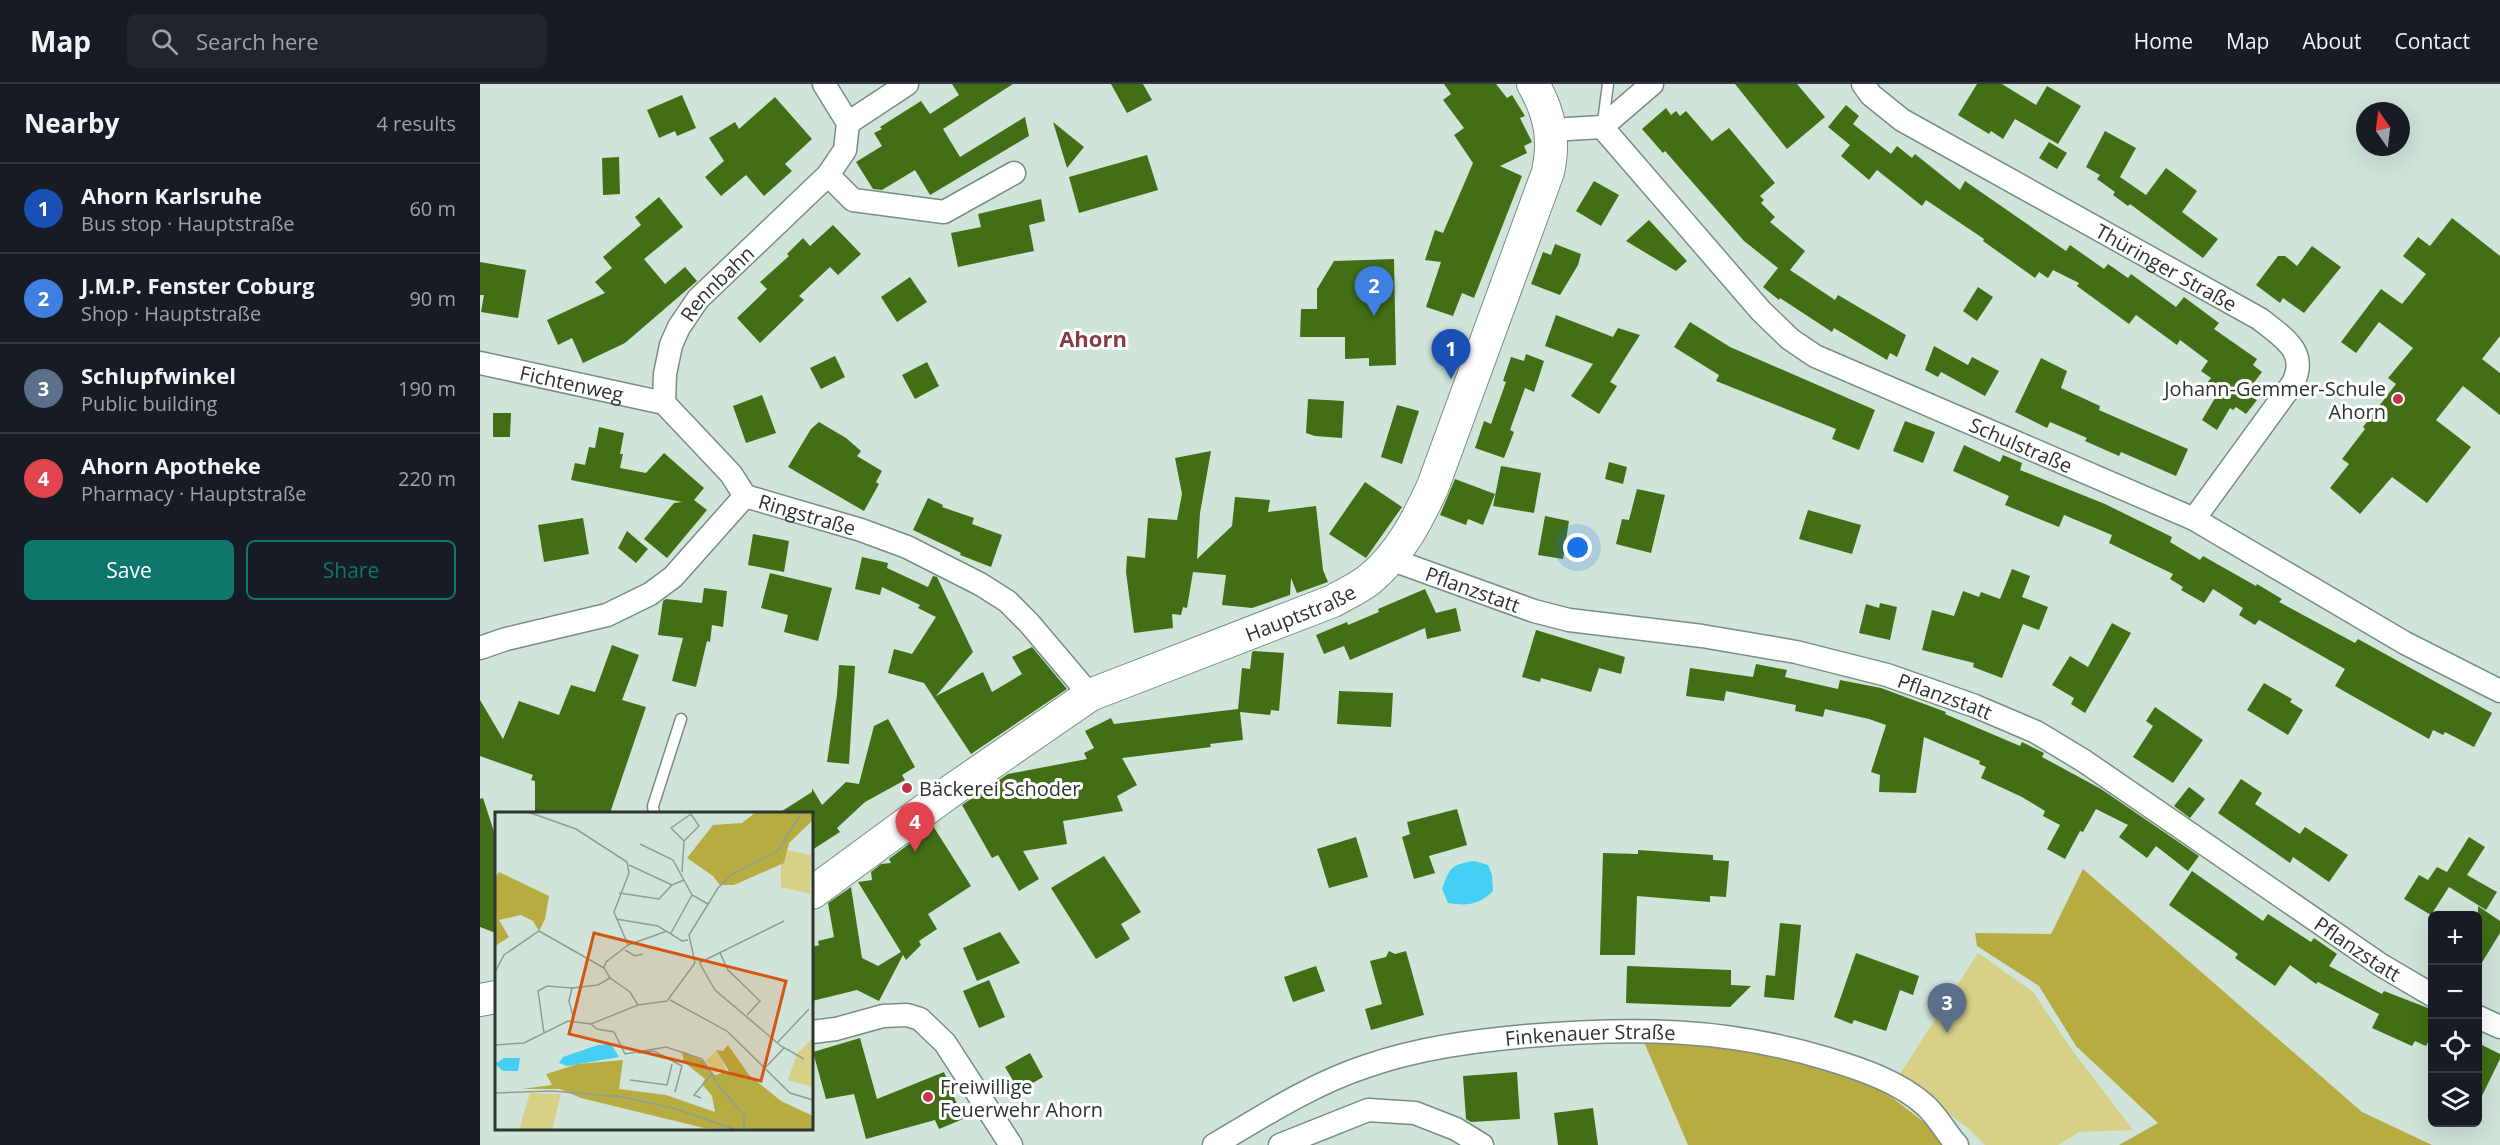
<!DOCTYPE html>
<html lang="en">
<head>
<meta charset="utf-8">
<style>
	:root { --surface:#171b24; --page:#20242c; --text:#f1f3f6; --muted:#9ea1a6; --line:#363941; --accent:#0f766e }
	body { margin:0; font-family:"Open Sans",sans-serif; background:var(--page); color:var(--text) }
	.controls { position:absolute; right:18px; bottom:18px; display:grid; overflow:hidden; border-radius:9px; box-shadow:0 6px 24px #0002 }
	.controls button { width:54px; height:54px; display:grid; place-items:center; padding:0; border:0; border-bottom:2px solid var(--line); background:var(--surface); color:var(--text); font:30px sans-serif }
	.compass { position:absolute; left:1876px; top:18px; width:54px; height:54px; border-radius:50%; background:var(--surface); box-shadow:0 6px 24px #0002; rotate:346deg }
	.you { position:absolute; left:1098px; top:464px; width:21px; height:21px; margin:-15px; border:4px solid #fff; border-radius:50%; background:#1a73e8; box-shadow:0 0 0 9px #1a73e833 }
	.badge { display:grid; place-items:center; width:39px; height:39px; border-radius:50%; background:var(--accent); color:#fff; font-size:20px; font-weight:700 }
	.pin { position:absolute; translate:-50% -50px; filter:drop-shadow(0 2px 3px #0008) }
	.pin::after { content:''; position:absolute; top:32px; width:21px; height:18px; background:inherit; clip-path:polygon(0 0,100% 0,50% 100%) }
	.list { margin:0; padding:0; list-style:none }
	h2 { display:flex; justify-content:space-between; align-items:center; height:78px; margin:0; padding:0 24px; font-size:26px }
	h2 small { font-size:20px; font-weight:400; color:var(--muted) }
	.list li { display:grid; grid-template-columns:39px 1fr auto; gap:18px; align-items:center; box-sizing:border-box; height:90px; padding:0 24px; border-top:2px solid var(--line) }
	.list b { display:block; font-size:22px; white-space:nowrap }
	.list p { margin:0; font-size:20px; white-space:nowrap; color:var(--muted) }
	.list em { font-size:20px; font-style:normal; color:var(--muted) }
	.actions { display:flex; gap:12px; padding:18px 24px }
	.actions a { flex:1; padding:14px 0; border:2px solid var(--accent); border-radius:9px; text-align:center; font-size:21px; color:var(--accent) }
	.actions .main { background:var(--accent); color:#fff }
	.icon { flex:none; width:33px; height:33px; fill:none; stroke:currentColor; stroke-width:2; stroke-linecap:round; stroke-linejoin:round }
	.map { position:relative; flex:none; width:2020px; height:1061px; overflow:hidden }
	header { display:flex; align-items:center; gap:36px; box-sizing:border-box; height:84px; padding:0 30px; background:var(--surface); border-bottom:2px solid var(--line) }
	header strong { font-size:28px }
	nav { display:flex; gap:33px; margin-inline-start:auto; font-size:21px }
	.search { width:420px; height:54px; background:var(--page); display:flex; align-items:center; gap:15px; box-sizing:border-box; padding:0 21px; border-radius:9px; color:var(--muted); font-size:22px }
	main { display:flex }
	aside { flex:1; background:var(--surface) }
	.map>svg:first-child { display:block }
</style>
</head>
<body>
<header>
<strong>Map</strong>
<div class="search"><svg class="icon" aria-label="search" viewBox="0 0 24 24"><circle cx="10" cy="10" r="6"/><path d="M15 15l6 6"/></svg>Search here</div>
<nav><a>Home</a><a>Map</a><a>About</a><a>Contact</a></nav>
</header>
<main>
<aside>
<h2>Nearby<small>4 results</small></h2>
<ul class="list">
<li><span class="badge" style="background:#1a4fb4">1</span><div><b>Ahorn Karlsruhe</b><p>Bus stop · Hauptstraße</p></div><em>60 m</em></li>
<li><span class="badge" style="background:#3f7fe0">2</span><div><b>J.M.P. Fenster Coburg</b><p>Shop · Hauptstraße</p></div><em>90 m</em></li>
<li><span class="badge" style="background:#5c6f8a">3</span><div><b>Schlupfwinkel</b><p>Public building</p></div><em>190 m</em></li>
<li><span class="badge" style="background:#e0444e">4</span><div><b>Ahorn Apotheke</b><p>Pharmacy · Hauptstraße</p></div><em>220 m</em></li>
</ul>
<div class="actions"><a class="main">Save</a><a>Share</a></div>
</aside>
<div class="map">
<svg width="2020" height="1061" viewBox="0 0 2020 1061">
	<rect width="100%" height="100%" fill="#d0e4d9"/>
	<path fill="#d7d087" d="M1498,869l55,39 39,58 61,80 -54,2 -21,13h-73l-17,-17 -70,-51z"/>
	<path fill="#b6ac41" d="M1603,785l279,243 70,33h-313l39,-22 -82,-77 -37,-60 -62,-40 -2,-13 76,1z
		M1212,956l99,15 82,28 81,62h-266l-44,-103z"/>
	<path fill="#45cff5" d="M994,777l14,4 4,10 1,16c-14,14 -27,15 -45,12l-6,-14c7,-21 10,-25 32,-28z"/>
	<path fill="#426f15" d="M472,0h61l-70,45 17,28 65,-40 4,19 -99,59 -15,-25 -33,20 -9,-1 -17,-27 26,-16 -8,-13 8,-4 -2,-2 41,-26 9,13 29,-19z
		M631,0h32l9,16 -25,13z
		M964,0h52l11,14 5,-3 13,21 -5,2 12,24 -8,4 3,7 -27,13 22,10 -48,122 -12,-5 -9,23 -27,-9 15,-45 -16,-2 10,-30 8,3 30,-70 -19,-28 10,-7 -21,-28 8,-6z
		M1255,0h62l28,33 -38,32z
		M1497,0h25l34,21 11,-19 34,20 -23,38 -43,-25 -12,20 -12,-8 -2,3 -31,-19z
		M202,11l14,33 -19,8 -2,-5 -16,7 -12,-28z
		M295,13l37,42 -27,25 7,7 -28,25 -18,-21 -25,21 -16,-19 19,-16 -15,-23 26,-16 4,7z
		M1366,21l13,11 -6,8 38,30 6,-8 15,12 3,-4 45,36 5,-9 101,70 4,-6 34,24 4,-5 20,14 3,-4 45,33 8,-10 35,26 -5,6 43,30 -4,6 9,7 -16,21 11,7 -11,14 -10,-7 -3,3 -3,-2 -13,22 -15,-10 13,-22 -12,-10 8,-10 -10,-7 7,-10 -28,-21 -3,5 -41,-30 -7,9 -52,-38 2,-3 -26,-13 -5,8 -9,-6 -4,6 -52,-37 1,-2 -58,-39 -4,6 -45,-36 -8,10 -28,-24 9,-11 -22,-18z
		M1186,24l5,7 5,-4 4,5 6,-5 26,30 17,-13 46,55 -15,13 4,4 -3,3 14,14 -5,5 35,29 -15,19 45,30 3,-5 68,40 -9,22 -7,-4 -3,7 -53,-32 -2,4 -52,-34 -1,2 -16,-13 15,-19 -34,-27 -79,-90 -2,2 -21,-24z
		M573,38l31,25 -17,21z
		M1625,47l31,17 -16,29 26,18 20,-27 31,23 -15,21 36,27 -15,19 -73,-54 -2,2 -15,-11 2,-3 -18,-13 3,-4 -14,-8z
		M1569,58l18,11 -10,16 -18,-11z
		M667,71l11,35 -79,23 -10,-36z
		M139,73l1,37 -17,1 -1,-37z
		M1114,97l25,14 -18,31 -25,-15z
		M179,113l24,30 -39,32 21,25 20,-17 12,14 -72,62 -42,20 -11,-25 -14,7 -11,-25 58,-27 -10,-11 17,-14 -9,-11 38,-32 -6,-8z
		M561,115l4,22 -16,4 5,26 -76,16 -7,-34 30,-6 -3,-13z
		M1972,134l48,38v80l-18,23 18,14v42l-37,-29 -27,34 35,27 -44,56 -35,-26 -32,37 -30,-26 19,-24 -7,-5 23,-30 -2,-2 33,-43 -8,-6 25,-30 -34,-26 -23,31 -15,-11 40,-53 21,15 24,-30 -23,-18 15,-19 12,9z
		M1169,136l38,41 -11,10 -50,-30z
		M353,141l28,29 -23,21 -8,-8 -31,29 5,4 -44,43 -23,-25 30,-29 -7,-7 29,-26 -2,-2 16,-16 7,8z
		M1075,160l26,10 -3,11 -18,30 -29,-11 12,-32 8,3z
		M1832,162l29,21 -37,46 -21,-15 -3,5 -24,-18 22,-29h7l12,10z
		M914,175l2,106 -27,1v-8l-24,1v-22h-45l1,-28h16v-20l17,-28z
		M0,178l46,8 -8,48 -37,-6 3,-17h-4z
		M430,193l17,25 -30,20 -16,-25z
		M1498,203l15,10 -16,24 -14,-10z
		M1076,231l57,22 5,-9 22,7 -30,47 7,4 -18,28 -28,-18 22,-32 -48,-18z
		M1210,238l40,25 145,63 -16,40 -27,-11 4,-10 -120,-48 3,-6 -45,-28z
		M1454,262l34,19 4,-8 27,14 -14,25 -44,-24 -3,5 -13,-7z
		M1046,270l18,7 -10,31 -9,-4 -15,42 4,2 -10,26 -29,-10 9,-27 7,3 15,-42 -3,-1 8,-24 13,4z
		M355,272l10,21 -24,12 -11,-21z
		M1561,274l26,13 -6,17 39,18 -1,4 89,39 -12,27 -55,-24 -2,4 -34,-15 2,-3 -37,-16 -3,6 -32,-16z
		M447,278l12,24 -24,13 -13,-24z
		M282,311l14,38 -30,10 -13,-37z
		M828,315l36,2 -2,37 -27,-2 -9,-3z
		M917,321l22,6 -17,53 -21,-7z
		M13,329h18l-1,24h-17z
		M1425,337l30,11 -12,31 -30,-12z
		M339,338l27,16 15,13 -4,5 25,15 -6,11 3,2 -15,27 -76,-44 23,-38z
		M119,343l25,6 -4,21h3l-3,14 26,5 18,-20 40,35 -10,12 13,10 -40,48 -23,-19 30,-36 8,-1 -111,-22 4,-17 10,2 4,-18 6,1z
		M1484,361l36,17 3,-7 19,8 -2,7 85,34 67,33 -2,5 30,18 3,-4 53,30 1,-2 25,15 -3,3 76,41 3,-4 134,74 -18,34 -29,-15 -2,3 -10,-5 -4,9 -73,-41 -21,-12 10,-17 -86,-49 -4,5 -16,-10 4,-7 -30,-19 -9,14 -23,-13 2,-3 -13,-8 3,-5 -64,-31 3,-8 -48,-20 -5,12 -54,-22 4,-9 -56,-25z
		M731,367l-11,62 -3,46 35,-33 3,-29 35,3 -2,12 48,-6 7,64 5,12 -31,11 -6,-15 -1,17 -38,13 -30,-3 4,-30 -33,-3 -6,36 -4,-1 -2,8 -9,-1 1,14 -39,5 -8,-61 1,-16 18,2 3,-40 29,2 5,-26 -7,-36z
		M1129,378l18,5 -4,17 -18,-5z
		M1021,382l40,7 -7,40 -41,-7z
		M975,395l40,15 -12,31 -15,-6 -2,6 -26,-10z
		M885,398l37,25 -36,51 -37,-24z
		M1157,405l28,6 -14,58 -35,-9 6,-25 7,1z
		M448,414l15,7 -1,2 32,11 -2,6 30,11 -11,32 -31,-12 1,-2 -48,-23z
		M1328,426l53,15 -9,29 -53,-15z
		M1065,432l24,5 -6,38 -25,-4z
		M103,434l6,36 -45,8 -6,-37z
		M147,447l21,18 -12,14 -18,-15z
		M273,450l36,7 -5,31 -36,-7z
		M382,473l26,6 -1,5 41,19 5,-11 4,1 36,75 -37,44 47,-24 9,20 30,-18 -10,-17 20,-10 35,42 -96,65 -47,-71 -36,-10 6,-24 18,5 24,-37 -18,-9 2,-3 -38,-18 -2,8 -25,-6z
		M1532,485l18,7 -8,21 26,10 -9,23 -16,-6 -21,54 -29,-11 1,-4 -52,-13 10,-40 22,6 9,-25 16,6 2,-5 19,7z
		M290,489l62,15 -14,53 -34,-9 4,-17 -27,-7z
		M224,504l23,3 -4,36 -11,-2 -2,17 -3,-1 -11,46 -24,-6 11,-43 -25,-3 5,-34 3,-2 36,4z
		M945,505l11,24 20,-5 5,23 -34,8 -2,-11 -75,32 -6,-14 -20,8 -8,-19 31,-13 1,3 31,-13 -1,-3z
		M1400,519l17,4 -7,33 -31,-7 7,-29 13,4z
		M1632,539l19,10 -46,80 -14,-9 3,-6 -22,-13 18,-29 18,11z
		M1056,546l89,27 -4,17 -22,-6 -8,24 -50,-14 -1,4 -18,-5z
		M132,561l27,10 -17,45 24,7 -36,106h-75v-32l-4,-1 2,-5 -53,-19v-56l23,39 16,-38 40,14 12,-30 24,7z
		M774,567l30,2 -5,58 -8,-1 -1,5 -30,-3 3,28 -33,4 1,3 -89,11 15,27 -20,11 6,15 -60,10 4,23 -44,7 16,28 -20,12 -21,-36 -6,3 -30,-53 46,-31 79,-15 -3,-6 10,-5 -9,-17 26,-13 3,6 124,-15 4,-41 8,1 2,-17z
		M1276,580l31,6 -2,7 53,12 2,-9 41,8 65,24 -1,2 75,32 2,-4 22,11 -2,4 59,32 98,67 -11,15 -32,-25 -9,12 -28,-21 9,-12 -32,-16 -13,23 -3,-1 -15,28 -18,-10 13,-24 -17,-9 2,-5 -23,-14 -41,-19 5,-11 -7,-3 1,-3 -56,-24 -8,56 -37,-1 1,-17 -9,-3 15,-47 -17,-6 -44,-10 -2,8 -28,-6 1,-6 -70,-14 -2,10 -38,-5 4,-28 63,9z
		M359,581l16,1 -6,98 -22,-2 10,-67z
		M1784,599l28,16 -2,3 13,8 -15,25 -41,-25z
		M859,607l54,2 -2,34 -54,-3z
		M1675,623l48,33 -30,43 -40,-26 20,-31 -7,-5z
		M408,635l27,48 -13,8 3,5 -40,22 -28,26 3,4 -28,18v-37h-33l33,-21v-4l10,17 24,-23 13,2 15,-58z
		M1761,695l21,14 -7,11 45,30 5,-7 43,28 -19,27 -36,-25 -3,6 -72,-50z
		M1709,703l16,12 -15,19 -16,-12z
		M3,714l13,40v95l-16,-6v-128z
		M977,725l10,36 -38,11 6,17 -21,6 -12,-42 8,-3 -3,-12z
		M453,742l38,60 -43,28 9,15 -18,12 2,4 -15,15 -3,-5 -24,46 -22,-11 -45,11v-54l7,-2 -1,-4 16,-4 -6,-34 23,-16 11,71 16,8 23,-14 -43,-70 14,-2 -1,-8 10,-8 10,-1 -2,-4z
		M876,753l12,40 -39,11 -12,-39z
		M1989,753l16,10 -18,28 30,17 -11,18 -37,-23 -18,28 -27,-16 15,-24 9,5 9,-13 10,5z
		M1158,766l75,5v5l16,1 -3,36 -16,-1v6l-73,-6 -2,59h-35l3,-102 35,1z
		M624,772l37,56 -20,12 9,15 -34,20 -45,-71z
		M1712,787l71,50 5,-7 43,28 3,-4 23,16 -8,12 53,28 2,-3 49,19v23l-7,13 -11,-5 -3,5 -40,-18 7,-14 -61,-32 -2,2 -26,-19 -15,21 -40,-28 3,-4 -69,-49z
		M1998,822l22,15v12l-22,36z
		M1300,839l21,2 -7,75 -30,-3 2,-22 9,1z
		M520,848l20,31 -43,18 -14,-33z
		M909,867l6,3 11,-3 18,64 -53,15 -6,-21 17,-5 -12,-43 16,-4z
		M1376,869l63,23 -6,19 -13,-5 -14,41 -32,-11 -2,4 -18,-7z
		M836,882l9,25 -32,11 -9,-25z
		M1147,882l104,4v15l20,1 -21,21 -104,-4z
		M509,896l16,37 -26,11 -16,-37z
		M380,954l17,61 67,-27 19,47 -24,10 -4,-9 -69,19 -12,-45 -28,5 -13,-47z
		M1998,959l22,11v5l-22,45z
		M550,969l13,24 -24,14 -14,-24z
		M1037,988l3,47 -49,3 -5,-3 -3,-43z
		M1113,1024l5,37h-40l-4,-32z"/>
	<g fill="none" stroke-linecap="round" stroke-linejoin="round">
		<g stroke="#7a8d83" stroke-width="13">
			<path id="lane" d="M1123,38l5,-38
				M174,730l-1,-8 28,-87"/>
		</g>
		<g stroke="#7a8d83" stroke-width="25">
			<g id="street">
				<path id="s1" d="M1383,0l8,11 31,25 358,199c22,18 49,32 33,64l-99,136"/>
				<path d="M368,39l59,-39"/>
				<path id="s2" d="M1122,43l159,184 29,28 25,17 379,163 211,124 95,48"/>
				<path d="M1071,46l51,-3 50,-43"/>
				<path d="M348,91l25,25 91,12 70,-39"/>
				<path id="s3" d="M0,279l184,40"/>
				<path id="s4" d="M265,412l-14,-22 -67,-71 1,-29 6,-29 8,-18 19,-28 130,-124 17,-25 3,-27 -24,-39"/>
				<path id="s5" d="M910,475l144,52 35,9 133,16 94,16 91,23 88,31 61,26 48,29 297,204 51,30"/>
				<path id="s6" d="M0,564l26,-9 101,-24 43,-21 23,-17 72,-81 116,34 46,17 73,37 27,17 22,22 61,72"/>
				<path d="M1998,933l22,10"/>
				<path d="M332,948l24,-3 47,-13 24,-1 13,4 25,24 66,102"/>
				<path id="s7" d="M734,1061c49,-29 98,-61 153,-79 52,-18 106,-25 160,-30 104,-9 200,-8 301,23 33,10 72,23 98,47 12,11 20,27 31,39"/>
				<path d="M800,1061l88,-35 47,3 41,16 26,16"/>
			</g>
		</g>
		<g stroke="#7a8d83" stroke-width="34">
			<g id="secondary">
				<path id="s8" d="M332,809l136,-100 142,-98 243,-94c12,-7 26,-13 37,-22 30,-25 47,-58 63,-93l115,-314c7,-32 2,-59 -15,-88"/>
				<path d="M0,916l16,-3"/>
			</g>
		</g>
		<use href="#lane" stroke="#fff" stroke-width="10"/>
		<use href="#street" stroke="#fff" stroke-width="22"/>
		<use href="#secondary" stroke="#fff" stroke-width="32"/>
	</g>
	<g fill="#c5344b" stroke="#fff" stroke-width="2">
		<circle cx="1918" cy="315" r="6"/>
		<circle cx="427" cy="704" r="6"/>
		<circle cx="448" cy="1013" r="6"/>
	</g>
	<g text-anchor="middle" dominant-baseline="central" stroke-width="6" stroke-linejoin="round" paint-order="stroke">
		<g font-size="20" fill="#2d3530" stroke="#fff">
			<text stroke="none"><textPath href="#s1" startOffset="356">Thüringer Straße</textPath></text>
			<text stroke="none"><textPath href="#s4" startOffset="260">Rennbahn</textPath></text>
			<text stroke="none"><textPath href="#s3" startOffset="94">Fichtenweg</textPath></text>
			<text stroke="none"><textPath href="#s2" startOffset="538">Schulstraße</textPath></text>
			<text stroke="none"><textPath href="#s6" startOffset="381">Ringstraße</textPath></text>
			<text stroke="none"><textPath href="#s5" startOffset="88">Pflanzstatt</textPath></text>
			<text stroke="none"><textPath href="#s8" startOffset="567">Hauptstraße</textPath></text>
			<text stroke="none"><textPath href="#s5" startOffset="574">Pflanzstatt</textPath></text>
			<text stroke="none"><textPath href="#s5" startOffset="1060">Pflanzstatt</textPath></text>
			<text stroke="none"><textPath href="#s7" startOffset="399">Finkenauer Straße</textPath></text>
		</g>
		<g font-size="20" fill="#2d3530" stroke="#fff" text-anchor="start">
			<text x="1906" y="304" text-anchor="end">Johann-Gemmer-Schule<tspan x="1906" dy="23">Ahorn</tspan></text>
			<text x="439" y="704">Bäckerei Schoder</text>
			<text x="460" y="1002">Freiwillige<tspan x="460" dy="23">Feuerwehr Ahorn</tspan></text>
		</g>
		<g font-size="22" font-weight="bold" fill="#863d43" stroke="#fff">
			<text x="613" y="254">Ahorn</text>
		</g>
	</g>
	<g transform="translate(15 728)">
		<rect width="318" height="318" fill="#d0e4d9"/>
		<path d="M291,38l25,5 -1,39 -29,-7v-23zM318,226v49l-25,-7 9,-26zM221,239l4,5 6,15 -12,2 -9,-12zM35,281l31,1 -9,36h-33z" fill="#d7d087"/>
		<path d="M261,0h57v8l-24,23 -5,20 -50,22h-14l-7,-9 -26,-18 26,-33 29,-2zM4,60l50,24 -4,23 -6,12 -6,-10 -12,-6 -22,5 10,17 -14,9v-68zM233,233l21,30 32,26 32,15v14l-109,-2 -123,-30 -21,-9h-38l30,-4 -6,-11 32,-10 45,-4 -4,29 47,6 49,17 -3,-16 -10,-12 3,-5 -21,-17 -2,-11 21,10 12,14 14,-4 -13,-21 7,1z" fill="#b6ac41"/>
		<path d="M116,232l8,13 -52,9 -8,-3 4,-6 35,-12zM9,246h16l-2,13h-15l-8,-7z" fill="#45cff5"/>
		<path fill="none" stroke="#8f9e95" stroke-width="1.5" d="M33,0l48,17 51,33 2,11 -15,39 14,33 -22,17 -2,6 6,10M145,32l33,16 19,35M134,53l43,20M187,60l2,-31 -13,-13 20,-14 8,12 -15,15M124,81l40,6 13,-14 12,-5M197,83l16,9M121,107l42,7 24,15 6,-1M176,121l21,-38M133,133l39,-14M130,138l10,6 8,-2M225,141l8,17 32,31 -13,14M200,151l-6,-28 29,-47 14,-14 46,-23 24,-39M204,151l85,-42M205,152l15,26 66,56 23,13M0,160l9,-17 35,-24 65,37M175,188l57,31 63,62 23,7M79,208l-5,-19 3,-13 26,-3 12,-7 20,14 8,13M96,212l6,5 17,3 11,22 41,-7 36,12 17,27 25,29v15M49,221l-6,-42 9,-5 25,2M282,231l32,-34M0,233l29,-2 44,-22 23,3 47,-19 29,-4 28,-38M143,241l16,-2 28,15 -7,26M268,258l21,-22M135,268l37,5 5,-21M0,281l57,-2 71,6 53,12 61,21M206,286l-7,-3 18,-21"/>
		<path fill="#d55510" fill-opacity="0.15" stroke="#d55510" stroke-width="3" d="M99,121l192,48 -25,100 -192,-47z"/>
		<rect width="318" height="318" fill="none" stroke="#2d3530" stroke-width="3"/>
	</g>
</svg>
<div class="controls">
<button>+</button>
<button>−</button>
<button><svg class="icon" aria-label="locate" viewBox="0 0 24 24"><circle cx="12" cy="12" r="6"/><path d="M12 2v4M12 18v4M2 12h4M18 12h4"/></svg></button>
<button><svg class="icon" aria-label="layers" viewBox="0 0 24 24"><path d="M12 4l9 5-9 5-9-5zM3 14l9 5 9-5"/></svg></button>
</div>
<svg class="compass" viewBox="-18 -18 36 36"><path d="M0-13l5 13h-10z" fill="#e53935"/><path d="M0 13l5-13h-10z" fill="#9ea1a6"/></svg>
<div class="you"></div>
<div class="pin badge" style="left:971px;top:295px;background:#1a4fb4">1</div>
<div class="pin badge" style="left:894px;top:232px;background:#3f7fe0">2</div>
<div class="pin badge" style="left:1467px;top:949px;background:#5c6f8a">3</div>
<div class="pin badge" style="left:435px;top:768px;background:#e0444e">4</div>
</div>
</main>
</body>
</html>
